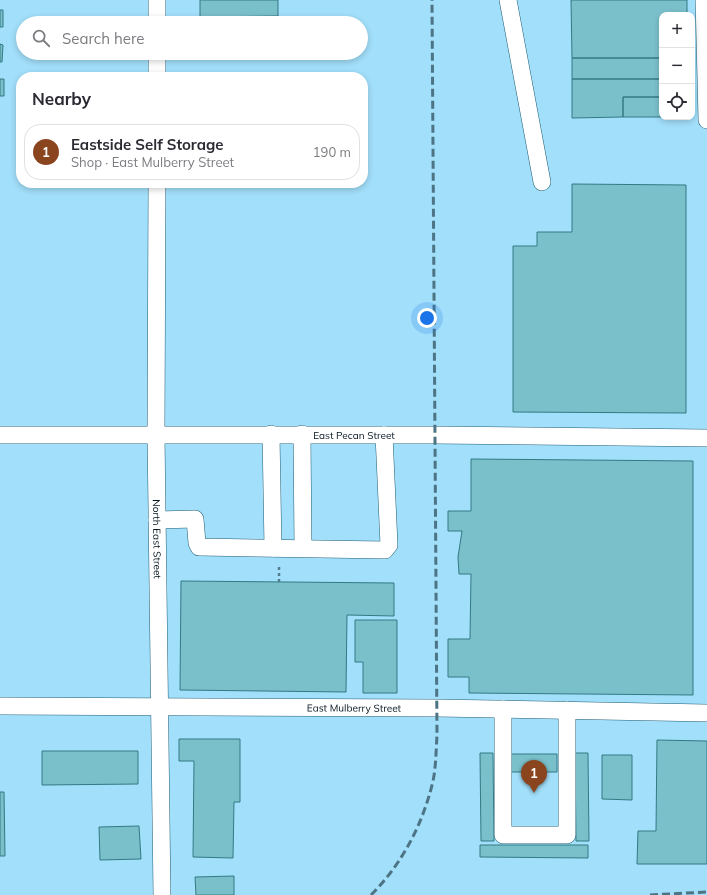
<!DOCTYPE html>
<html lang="en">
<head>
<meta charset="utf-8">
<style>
	:root { --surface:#fff; --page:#f2f2f3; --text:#2b2b33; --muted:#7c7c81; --line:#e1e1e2; --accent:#8b451e }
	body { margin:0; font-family:Mulish,sans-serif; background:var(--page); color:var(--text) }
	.controls { position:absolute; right:12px; top:12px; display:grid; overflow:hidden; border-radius:8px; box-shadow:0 2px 6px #0003 }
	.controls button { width:36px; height:36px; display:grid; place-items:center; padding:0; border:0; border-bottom:1px solid var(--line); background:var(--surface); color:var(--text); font:20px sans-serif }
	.you { position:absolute; left:427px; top:318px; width:14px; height:14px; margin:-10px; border:3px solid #fff; border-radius:50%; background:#1a73e8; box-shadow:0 0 0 6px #1a73e833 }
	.badge { display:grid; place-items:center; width:26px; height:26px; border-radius:50%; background:var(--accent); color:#fff; font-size:13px; font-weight:700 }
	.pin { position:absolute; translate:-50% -33px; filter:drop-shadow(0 1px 2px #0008) }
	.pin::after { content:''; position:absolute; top:21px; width:14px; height:12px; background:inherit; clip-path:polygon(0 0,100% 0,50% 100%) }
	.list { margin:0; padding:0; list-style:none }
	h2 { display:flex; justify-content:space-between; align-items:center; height:52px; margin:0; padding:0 16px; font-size:17px }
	h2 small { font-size:13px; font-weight:400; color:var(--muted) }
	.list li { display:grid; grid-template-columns:26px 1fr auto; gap:12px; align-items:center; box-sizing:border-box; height:56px; margin:0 8px 8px; padding:0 8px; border:1px solid var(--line); border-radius:16px }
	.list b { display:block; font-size:15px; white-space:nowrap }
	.list p { margin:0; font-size:13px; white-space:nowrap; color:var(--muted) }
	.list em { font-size:13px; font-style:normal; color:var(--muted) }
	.icon { flex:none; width:22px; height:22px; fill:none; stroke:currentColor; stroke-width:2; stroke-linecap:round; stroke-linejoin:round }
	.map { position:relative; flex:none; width:707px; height:895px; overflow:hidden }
	.search { position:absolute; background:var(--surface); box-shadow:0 2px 6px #0003; left:16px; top:16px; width:352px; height:44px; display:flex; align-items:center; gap:10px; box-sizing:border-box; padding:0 14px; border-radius:22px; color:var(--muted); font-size:15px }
	.panel { position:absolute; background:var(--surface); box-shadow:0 2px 6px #0003; left:16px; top:72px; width:352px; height:116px; border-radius:16px }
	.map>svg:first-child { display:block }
</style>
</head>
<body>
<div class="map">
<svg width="707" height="895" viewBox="0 0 707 895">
	<rect width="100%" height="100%" fill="#a2dffa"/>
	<path fill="#7ac0ca" stroke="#327a84" d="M200,0h78v16l-78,1z
		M571,0h116v15h-25v43h-90z
		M0,10h3v17h-3z
		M0,44l3,1 -1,17h-2z
		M572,58h90v21h-90z
		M0,79h4v17h-4z
		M572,79h90v18h-39v20l-51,1z
		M623,97h39v20h-39z
		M572,184l114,1v228l-173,-1v-166h24v-14h35z
		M471,459l222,2v234l-224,-2v-16h-21v-38h22l1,-65h-12l-1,-17 4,-26h-14v-20h23z
		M181,581l213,2v33l-47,-1 -1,77 -166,-2z
		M355,620h42v73h-34v-31h-8z
		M179,739h61v63h-6l-1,56 -40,-1 1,-96h-15z
		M657,740l50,1v123h-70l1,-33h18z
		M42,751h96v33l-96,1z
		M480,753h13l1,88h-13z
		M575,753h13l1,88h-13z
		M511,754h46v18h-46z
		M602,755h30v45l-30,-1z
		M0,792h4l1,64h-5z
		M139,826l2,33 -41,1 -1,-33z
		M480,845h108v13l-108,-1z
		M234,876v19h-38l-1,-18z"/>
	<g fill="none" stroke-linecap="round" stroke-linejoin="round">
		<g stroke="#205d74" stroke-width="18">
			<g id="minor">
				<path d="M508,0l34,182"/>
				<path d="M704,0l3,120"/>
				<path d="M157,23v-23"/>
				<path d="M157,77v-24"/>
				<path id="s1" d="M157,183l-1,251 6,461"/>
				<path d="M271,434l2,114"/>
				<path d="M302,434l1,114"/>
				<path id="s2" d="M0,435h434l273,3"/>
				<path d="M157,520l38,-1 2,24 2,4 186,3 4,-5 -5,-110"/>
				<path id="s3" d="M0,706l436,2 271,5"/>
				<path d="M503,709v126h64v-125"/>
			</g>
		</g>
		<path stroke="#537c8e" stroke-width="2.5" stroke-dasharray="3 3" stroke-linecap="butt" d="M279,582v-17"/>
		<use href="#minor" stroke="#fff" stroke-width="17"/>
		<path stroke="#4d7485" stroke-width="3" stroke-dasharray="8 4" stroke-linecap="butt" d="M371,895c31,-31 52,-71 62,-114 3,-14 3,-31 4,-46l-5,-735
			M650,895l57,-3"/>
	</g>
	<g text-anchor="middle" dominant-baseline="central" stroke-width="3" stroke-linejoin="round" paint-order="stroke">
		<g font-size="10" fill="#00121b" stroke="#ecf8fd">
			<text stroke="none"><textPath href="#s2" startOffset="354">East Pecan Street</textPath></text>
			<text stroke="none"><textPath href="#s1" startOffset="356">North East Street</textPath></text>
			<text stroke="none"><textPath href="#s3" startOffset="354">East Mulberry Street</textPath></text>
		</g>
	</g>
</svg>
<div class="controls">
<button>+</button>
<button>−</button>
<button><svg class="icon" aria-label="locate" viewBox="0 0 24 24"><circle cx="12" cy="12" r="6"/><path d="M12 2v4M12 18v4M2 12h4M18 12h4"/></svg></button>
</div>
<div class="you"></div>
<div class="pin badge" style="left:534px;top:793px">1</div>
<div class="search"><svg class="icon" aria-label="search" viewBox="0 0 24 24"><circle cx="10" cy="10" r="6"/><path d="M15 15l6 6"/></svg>Search here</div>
<section class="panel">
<h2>Nearby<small></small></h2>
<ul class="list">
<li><span class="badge">1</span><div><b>Eastside Self Storage</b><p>Shop · East Mulberry Street</p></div><em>190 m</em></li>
</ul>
</section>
</div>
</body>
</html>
